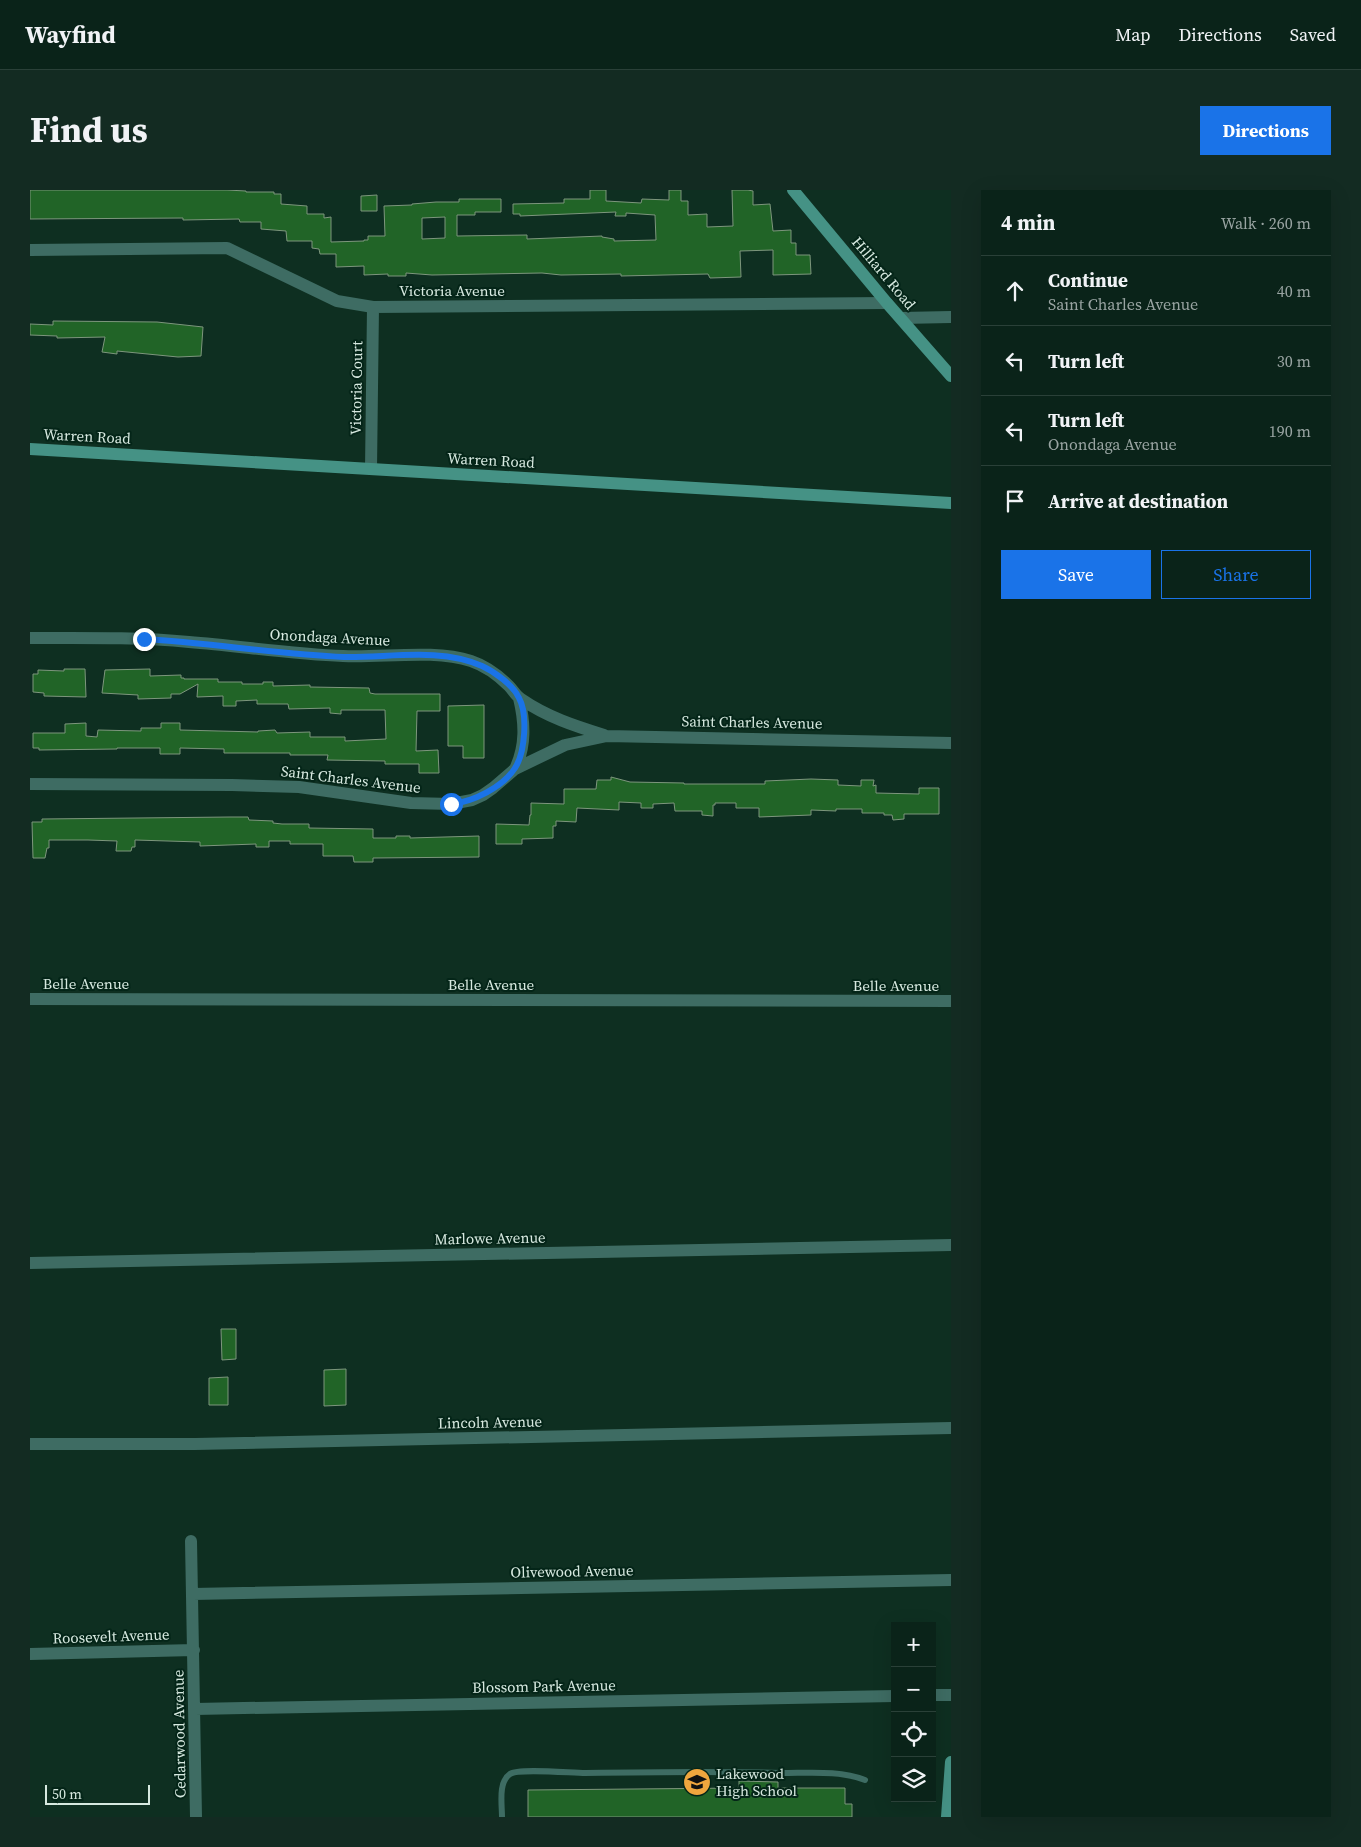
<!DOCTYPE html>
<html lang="en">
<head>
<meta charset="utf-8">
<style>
	:root { --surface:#0a2319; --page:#132b22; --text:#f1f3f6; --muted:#99a4a2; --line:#2a4038; --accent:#1a73e8 }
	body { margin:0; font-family:"Source Serif 4",serif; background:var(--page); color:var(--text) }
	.controls { position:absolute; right:15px; bottom:15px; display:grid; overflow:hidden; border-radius:0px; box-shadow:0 5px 20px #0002 }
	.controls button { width:45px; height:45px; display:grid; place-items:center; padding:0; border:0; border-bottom:1px solid var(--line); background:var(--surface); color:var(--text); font:25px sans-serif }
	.scale { position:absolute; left:15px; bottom:12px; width:105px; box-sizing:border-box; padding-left:5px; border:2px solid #d7e9e0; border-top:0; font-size:14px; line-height:18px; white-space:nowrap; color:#d7e9e0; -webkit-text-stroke:4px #042518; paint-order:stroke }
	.stop { position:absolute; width:15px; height:15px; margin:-11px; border:4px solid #1a73e8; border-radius:50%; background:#fff }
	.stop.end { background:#1a73e8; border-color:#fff; box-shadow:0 1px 5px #0008 }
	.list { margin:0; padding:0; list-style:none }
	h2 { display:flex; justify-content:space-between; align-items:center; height:65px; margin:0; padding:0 20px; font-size:21px }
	h2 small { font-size:16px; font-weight:400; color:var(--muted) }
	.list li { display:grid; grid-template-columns:32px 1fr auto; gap:15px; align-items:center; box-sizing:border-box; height:70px; padding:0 20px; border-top:1px solid var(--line) }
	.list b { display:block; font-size:19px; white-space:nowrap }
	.list p { margin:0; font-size:16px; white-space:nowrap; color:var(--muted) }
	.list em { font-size:16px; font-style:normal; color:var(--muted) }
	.actions { display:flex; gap:10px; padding:15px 20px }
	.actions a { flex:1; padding:11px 0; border:1px solid var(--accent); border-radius:0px; text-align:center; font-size:18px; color:var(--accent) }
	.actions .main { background:var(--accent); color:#fff }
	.icon { flex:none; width:28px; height:28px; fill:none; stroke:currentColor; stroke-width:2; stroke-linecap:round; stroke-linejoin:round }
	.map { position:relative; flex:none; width:921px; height:1627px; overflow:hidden; border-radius:0px }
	header { display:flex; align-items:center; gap:30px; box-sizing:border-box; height:70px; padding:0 25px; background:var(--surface); border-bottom:1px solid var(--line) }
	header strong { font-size:24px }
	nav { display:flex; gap:28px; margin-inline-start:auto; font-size:18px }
	.intro { display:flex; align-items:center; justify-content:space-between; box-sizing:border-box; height:120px; padding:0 30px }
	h1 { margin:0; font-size:35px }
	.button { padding:12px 22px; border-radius:0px; background:var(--accent); color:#fff; font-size:18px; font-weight:700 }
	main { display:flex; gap:30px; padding:0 30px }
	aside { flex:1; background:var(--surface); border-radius:0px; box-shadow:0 5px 20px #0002 }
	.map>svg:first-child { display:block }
</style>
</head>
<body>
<header>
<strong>Wayfind</strong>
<nav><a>Map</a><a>Directions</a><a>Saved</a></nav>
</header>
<div class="intro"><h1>Find us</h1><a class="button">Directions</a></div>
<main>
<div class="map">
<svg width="921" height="1627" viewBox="0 0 921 1627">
	<rect width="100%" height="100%" fill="#0e2f21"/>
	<path fill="#216427" stroke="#7d967d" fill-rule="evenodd" d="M0,0h197l19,1v1h28v2h7v10l26,2v8h17v4l7,-1v25l33,-1v-1h4v-4h17l-1,-30 28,-1v-1l24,-2h23v-3h42v13h-26v3h-18v21l70,-1v4l75,-3v1l12,2v2l42,-1 -1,-25 -29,-2v3h-11l1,-4 -96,4v-2h-7v-10l51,-1v-4h26v-9h16v11l35,2 1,-4 27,1v-10h12v11h7v14l19,-1v13l26,-1 -1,-36h16l5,1v14l17,-1 3,27 18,-1v13h5v12h14l1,19 -38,1v-25l-33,1 1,26 -31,1 -2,-4 -87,2v-2l-60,1 -19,-2 -110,2 -26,-2v3h-18v-2l-24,1v-9l-28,1v-13h-16l-1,-5 -7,-1v-7h-25l-1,-10 -25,-2v-7h-21l-1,-3 -56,1v-2l-153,1zM415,27v21l-23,1v-21z
		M347,5v16h-16v-15z
		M23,131l104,1 46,5 -2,29 -23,1 -61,-6v3l-15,-2 3,-15 -48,1v-2l-27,-1v-11l23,1z
		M34,479h21l1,28 -42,-1v-3l-11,-1v-18h5v-4l26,1z
		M120,479v7l31,-1v3h3v1h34v3h24v2h21v-2h10v4l37,-1v2l59,1 1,5 5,1h65v17h-23l-1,40 22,-1 1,23h-20v-9h-34v-3l-58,-1 1,-5h-38v-2h-66v-4l-44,-1v6h-20v-6h-43v1l-78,1v-2h-6v-15h32v-9l21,-1v13l11,1 1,-7 43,1v-3h20v-5h19v7l78,2v-1l17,-1 2,3 33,-1v5h35v4l41,-2 -1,-29h-44v4l-11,-1v-5l-41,1 -1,-5h-31v-4l-21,1v5h-13v-10l-26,1 1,-13 -18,10h-9v4l-33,1v-4l-36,-2 3,-23z
		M454,515v53h-21v-12h-15v-40z
		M581,587l19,5 54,1v1h81v-3l46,-2 27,1v5l23,1v-6h13l-1,6 3,-1v8l43,1v-6h20v26h-35v5l-11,1 -1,-5h-8v-2h-22v-4h-26v2l-25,-1v5l-52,2v-9h-23v-5h-21v2h-2v11l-11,-1v-4h-27l-1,-8 -21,1v4h-12v-5l-22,-1v8l-42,-2 -1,14 -20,-1v5h-3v12l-31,1v5h-26v-20l33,1 1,-10h1v-12l33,1v-15h32l1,-9h14z
		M200,627h18l1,3 24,1v2l9,1h27v4l64,1v9h23v-2h14v2l69,-2v21l-106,1v4h-19l-1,-6h-30v-12h-33v-3h-21v6h-13v-3l-56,2v-4l-65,-2v7h-3l-1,4h-15l1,-10 -29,-1h-39v8h-2l-2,10h-12l-1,-36h10v-3z
		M191,1139h15v30l-14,1z
		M316,1179v36l-22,1v-36z
		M198,1187v28h-19v-27z
		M709,1591l39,1v6h67v16h7v13h-324v-27l211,-2z"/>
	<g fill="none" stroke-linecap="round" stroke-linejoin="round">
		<path stroke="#3e6c63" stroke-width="6" d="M472,1627c0,-13 -4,-35 8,-43 8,-6 61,-1 75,-1 66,-1 132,-2 197,0 27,0 58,-3 83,7"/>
		<path stroke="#3e6c63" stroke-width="12" d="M0,60l197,-2 110,53 36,6 514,-4
			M871,128l50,-1
			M341,279l2,-162
			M0,448c53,0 106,-1 159,4 51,4 102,12 154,14 39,2 91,-7 128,5 15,5 27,14 38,25 4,4 7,10 12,13 26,18 54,27 83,36
			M485,579c11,-23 10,-46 4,-71
			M0,594l202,1 67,2 112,16 40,1 21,-4 11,-5 10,-7 22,-19 50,-24 42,-9 344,7
			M0,809l921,2
			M0,1073l921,-18
			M0,1254h165l756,-16
			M161,1351l5,276
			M163,1404l758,-14
			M0,1464l164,-4
			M902,1505h19
			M165,1519l700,-13"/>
		<path stroke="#459285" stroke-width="12" d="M763,0l94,113 64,73
			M0,259l921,54
			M917,1627l4,-55"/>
	</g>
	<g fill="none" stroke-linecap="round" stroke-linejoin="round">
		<path stroke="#1a73e8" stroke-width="6" d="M114,449c67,4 133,15 200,18 44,1 96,-10 138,9 13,6 31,19 37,32 9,16 6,55 -4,70 -12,19 -42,34 -64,36"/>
	</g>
	<defs>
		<g id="school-disc" transform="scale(1.4375)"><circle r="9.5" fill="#f0a63e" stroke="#042518"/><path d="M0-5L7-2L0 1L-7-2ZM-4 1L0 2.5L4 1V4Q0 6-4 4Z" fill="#111"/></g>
	</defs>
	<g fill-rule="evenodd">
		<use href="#school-disc" x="667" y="1592"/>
	</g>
	<g text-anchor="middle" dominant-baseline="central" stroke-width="4" stroke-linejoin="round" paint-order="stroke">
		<g font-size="15" fill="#d7e9e0" stroke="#042518">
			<text transform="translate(854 83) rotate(50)">Hilliard Road</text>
			<text x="422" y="100">Victoria Avenue</text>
			<text transform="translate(326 198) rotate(-89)">Victoria Court</text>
			<text transform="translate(57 246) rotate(3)">Warren Road</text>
			<text transform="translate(461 270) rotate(3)">Warren Road</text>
			<text transform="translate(300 447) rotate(3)">Onondaga Avenue</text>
			<text transform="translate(722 532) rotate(1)">Saint Charles Avenue</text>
			<text transform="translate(321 589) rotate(7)">Saint Charles Avenue</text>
			<text x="56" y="793">Belle Avenue</text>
			<text x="461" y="794">Belle Avenue</text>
			<text x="866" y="795">Belle Avenue</text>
			<text transform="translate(460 1048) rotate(-1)">Marlowe Avenue</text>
			<text transform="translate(460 1232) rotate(-1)">Lincoln Avenue</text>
			<text transform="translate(542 1381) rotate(-1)">Olivewood Avenue</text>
			<text transform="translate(81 1446) rotate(-2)">Roosevelt Avenue</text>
			<text transform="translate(514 1496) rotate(-1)">Blossom Park Avenue</text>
			<text transform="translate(149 1544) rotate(-91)">Cedarwood Avenue</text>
		</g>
		<g font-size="15" fill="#d7e9e0" stroke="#042518" text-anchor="start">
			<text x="686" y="1583">Lakewood<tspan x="686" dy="17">High School</tspan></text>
		</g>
	</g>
</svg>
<div class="controls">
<button>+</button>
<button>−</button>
<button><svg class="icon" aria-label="locate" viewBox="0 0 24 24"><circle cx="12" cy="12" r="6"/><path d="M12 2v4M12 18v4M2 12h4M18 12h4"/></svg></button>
<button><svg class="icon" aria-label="layers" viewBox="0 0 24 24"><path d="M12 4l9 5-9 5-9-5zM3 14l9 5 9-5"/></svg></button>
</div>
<div class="scale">50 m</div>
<div class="stop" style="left:421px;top:614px"></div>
<div class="stop end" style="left:114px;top:449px"></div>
</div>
<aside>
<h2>4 min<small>Walk · 260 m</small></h2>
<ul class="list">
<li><svg class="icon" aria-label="ahead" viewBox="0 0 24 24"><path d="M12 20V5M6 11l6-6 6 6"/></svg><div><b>Continue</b><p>Saint Charles Avenue</p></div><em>40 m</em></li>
<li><svg class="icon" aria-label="left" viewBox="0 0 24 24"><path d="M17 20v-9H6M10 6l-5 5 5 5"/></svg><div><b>Turn left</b></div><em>30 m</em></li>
<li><svg class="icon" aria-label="left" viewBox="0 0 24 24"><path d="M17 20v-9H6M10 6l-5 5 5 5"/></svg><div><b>Turn left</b><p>Onondaga Avenue</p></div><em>190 m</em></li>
<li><svg class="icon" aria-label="arrive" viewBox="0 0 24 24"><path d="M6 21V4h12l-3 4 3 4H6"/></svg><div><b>Arrive at destination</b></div></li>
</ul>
<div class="actions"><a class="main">Save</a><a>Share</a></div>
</aside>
</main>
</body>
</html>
